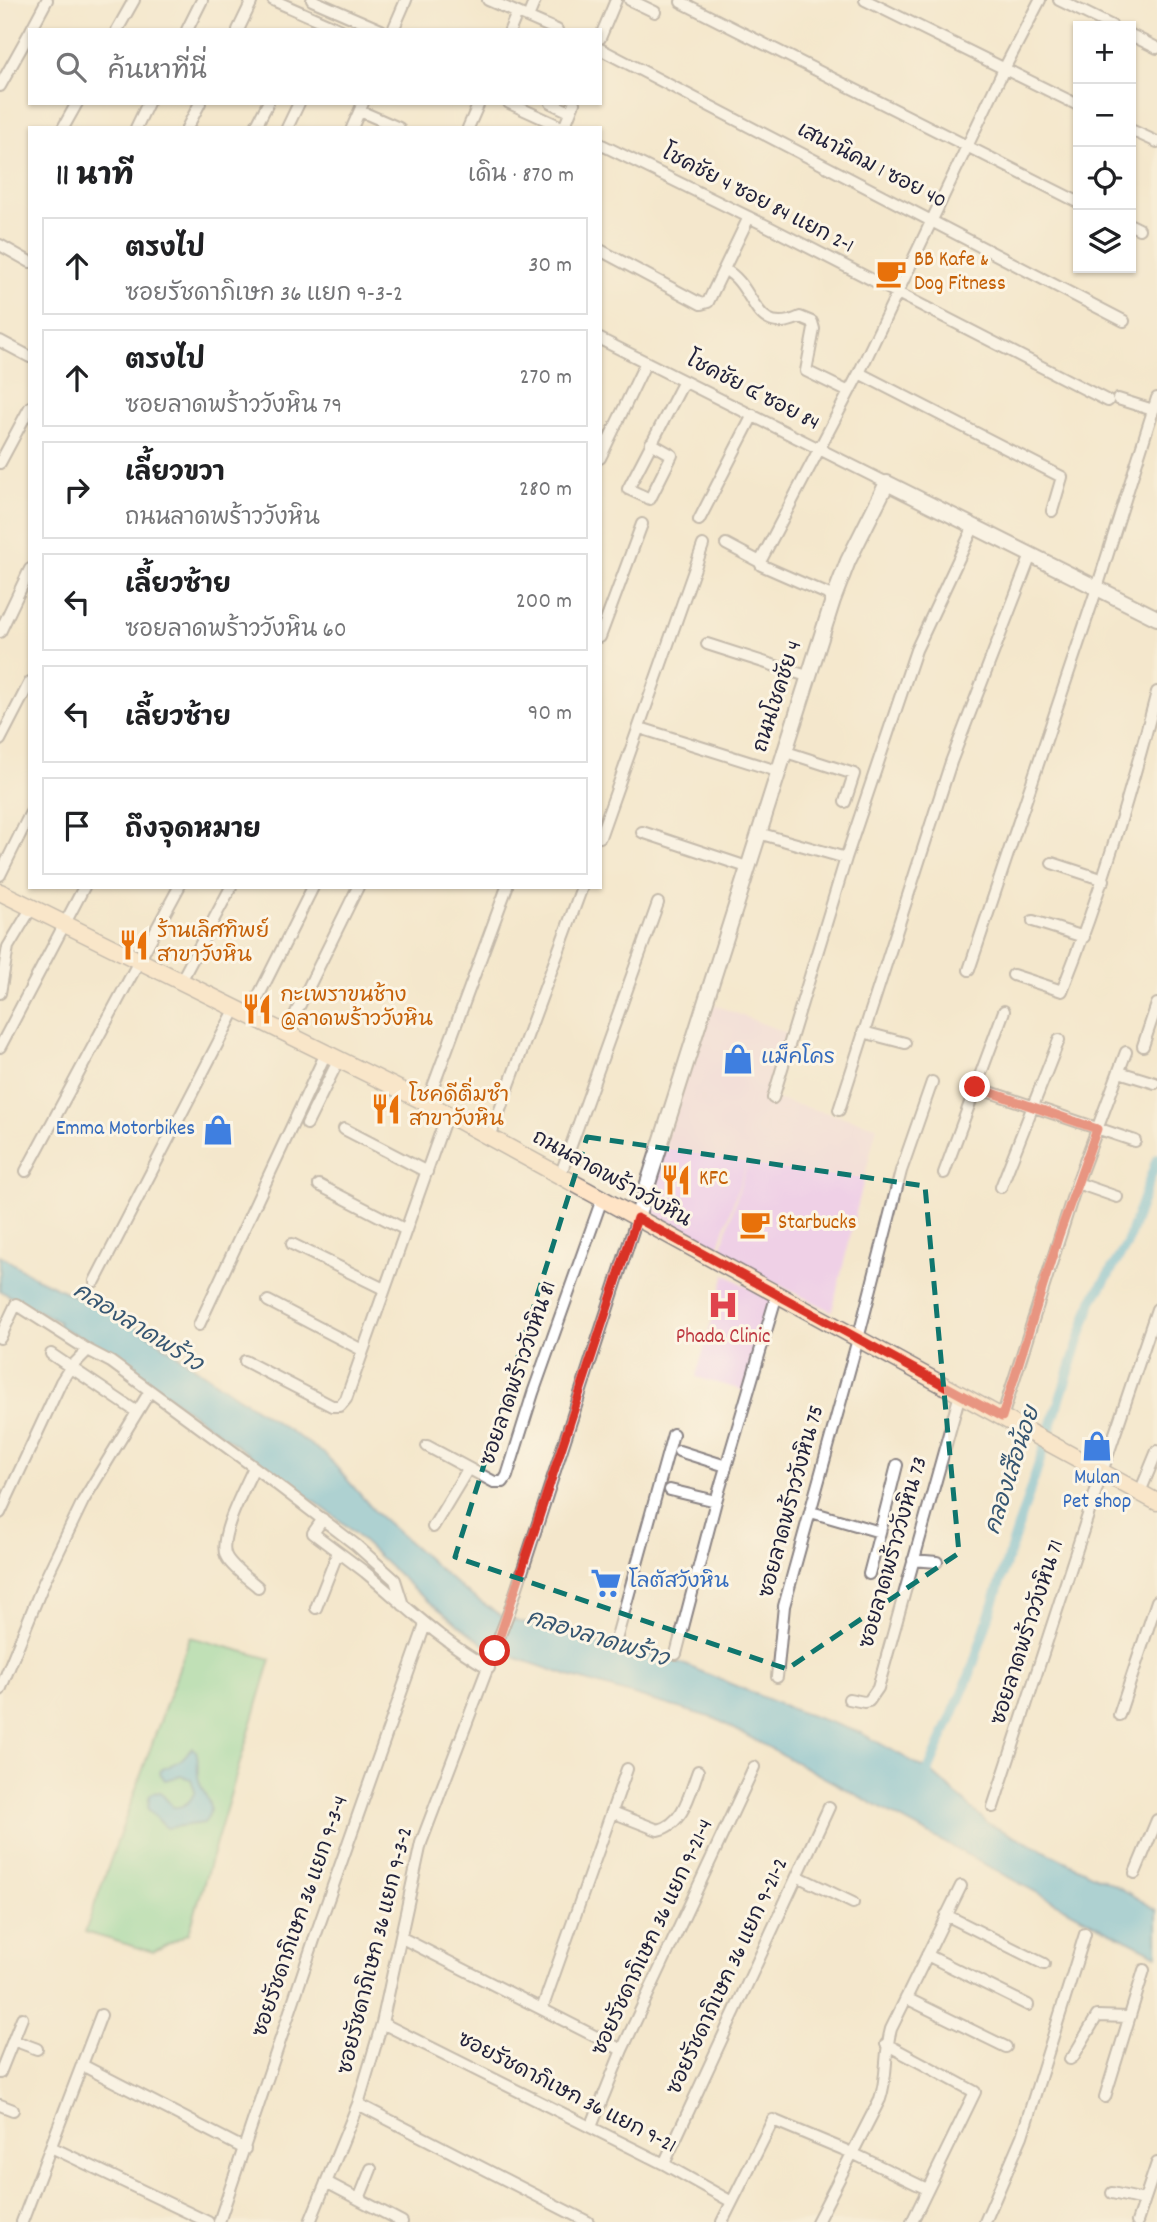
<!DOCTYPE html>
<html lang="th">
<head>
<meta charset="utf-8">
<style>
	:root { --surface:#fff; --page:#f2f2f2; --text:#202124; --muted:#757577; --line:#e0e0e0 }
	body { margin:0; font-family:Dekko,"Playpen Sans Thai",sans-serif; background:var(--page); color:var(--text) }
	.controls { position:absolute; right:21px; top:21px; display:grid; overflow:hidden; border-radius:0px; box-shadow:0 2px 5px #0004 }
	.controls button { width:63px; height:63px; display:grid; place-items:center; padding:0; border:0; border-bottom:2px solid var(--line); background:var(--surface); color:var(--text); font:35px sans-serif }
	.stop { position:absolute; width:21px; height:21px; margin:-16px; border:5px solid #d93025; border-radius:50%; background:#fff }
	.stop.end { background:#d93025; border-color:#fff; box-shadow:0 2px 7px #0008 }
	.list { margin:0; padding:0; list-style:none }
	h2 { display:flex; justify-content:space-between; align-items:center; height:91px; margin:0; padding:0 28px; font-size:30px }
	h2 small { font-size:23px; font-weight:400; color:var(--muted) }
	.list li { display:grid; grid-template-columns:46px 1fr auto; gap:21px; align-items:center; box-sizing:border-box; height:98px; margin:0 14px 14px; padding:0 14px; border:2px solid var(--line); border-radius:0px }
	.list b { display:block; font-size:26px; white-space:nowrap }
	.list p { margin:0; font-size:23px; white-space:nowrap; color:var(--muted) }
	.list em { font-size:23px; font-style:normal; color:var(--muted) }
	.icon { flex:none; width:38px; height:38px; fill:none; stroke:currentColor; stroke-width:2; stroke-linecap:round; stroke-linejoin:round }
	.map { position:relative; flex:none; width:1157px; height:2222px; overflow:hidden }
	.search { position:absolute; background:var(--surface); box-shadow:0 2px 5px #0004; left:28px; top:28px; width:574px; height:77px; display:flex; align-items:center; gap:18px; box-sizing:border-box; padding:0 24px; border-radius:0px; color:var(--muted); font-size:26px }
	.panel { position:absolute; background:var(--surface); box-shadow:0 2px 5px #0004; left:28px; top:126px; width:574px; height:763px; border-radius:0px }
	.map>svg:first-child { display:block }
</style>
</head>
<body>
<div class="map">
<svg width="1157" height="2222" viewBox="0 0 1157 2222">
	<rect width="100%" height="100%" fill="#fcf5e5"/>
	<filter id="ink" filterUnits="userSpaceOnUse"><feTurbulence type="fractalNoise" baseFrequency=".0143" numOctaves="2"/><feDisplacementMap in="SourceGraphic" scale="14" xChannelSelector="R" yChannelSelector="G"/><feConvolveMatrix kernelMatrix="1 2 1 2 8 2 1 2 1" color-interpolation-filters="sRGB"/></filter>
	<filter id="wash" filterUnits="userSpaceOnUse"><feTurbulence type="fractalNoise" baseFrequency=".00686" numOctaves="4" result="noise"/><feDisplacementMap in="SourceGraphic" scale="28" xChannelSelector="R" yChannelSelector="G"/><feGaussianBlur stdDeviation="1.57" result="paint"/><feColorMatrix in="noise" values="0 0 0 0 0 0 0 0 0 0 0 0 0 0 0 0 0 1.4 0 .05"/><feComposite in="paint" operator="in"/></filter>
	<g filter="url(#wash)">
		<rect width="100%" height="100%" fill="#f4e7cc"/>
		<path fill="#efd0e6" d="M707,1002l80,31 -19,64 109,29 -45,185 -113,-55 32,-106 -34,102 -73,-44z
			M725,1274l47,27 -26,90 -50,-14z"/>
		<path fill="#80d79b" stroke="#517c6b" stroke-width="2" d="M190,1637l81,22 -82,274 -36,19 -68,-20z"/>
		<path fill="#5ab7d8" stroke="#3e6c8a" stroke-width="2" d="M0,1255l34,22 96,45 102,71 94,62 50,58 86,76 41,28 83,24 85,18 120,50 70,24 72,40 56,51 131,64 37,22v45l-60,-30 -381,-206 -144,-42 -82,-28 -72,-56 -76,-71 -27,-20 -196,-141 -33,-21 -28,-14 1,-4 -59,-31z
			M192,1748l4,3c3,8 1,15 2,24 1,19 22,28 6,48l-38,5 -18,-19 1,-12 3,-4 8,-1 13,15c11,1 18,-6 22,-16l-4,-12 -10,-3 -16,4 -5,-7 1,-3 20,-10z"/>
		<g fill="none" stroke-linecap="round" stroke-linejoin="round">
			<path stroke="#5ab7d8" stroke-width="10" d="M923,1783l47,-109 122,-373 34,-55 31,-87"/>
		</g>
	</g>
	<g filter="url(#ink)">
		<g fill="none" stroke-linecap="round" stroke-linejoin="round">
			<g stroke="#8b8484" stroke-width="14">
				<path id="minor" d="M273,0l68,30
					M312,0l69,30
					M488,0l69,30
					M630,0l25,12
					M865,0l213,105
					M1059,0l53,26
					M681,2l397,200
					M528,17l7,-17
					M31,30l16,-30
					M117,30l17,-30
					M187,30l15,-30
					M238,30l13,-27
					M393,30l13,-30
					M510,30l7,-17
					M1131,35l26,13
					M600,38l16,-38
					M600,49l524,272
					M0,86l30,-54
					M509,103l55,25
					M551,103l19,9
					M360,111l39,17
					M63,128l14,-25
					M136,128l12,-25
					M187,128l13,-25
					M255,128l13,-25
					M287,128l12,-25
					M352,128l11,-25
					M468,128l11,-25
					M564,128l10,-25
					M1131,130l26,12
					M600,144l171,84 337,173
					M1131,225l8,4
					M0,245l30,17
					M600,250l101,54 7,-2 41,-85
					M725,270c31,15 27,69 75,47l12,5 2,7 -8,42 43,21
					M600,339l287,144
					M0,341l30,16
					M859,373l203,104 -10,34
					M1118,399l35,11
					M651,443l21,12 -22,44 -22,-10 56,-108
					M600,458l46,-96
					M0,463l30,-56
					M699,520l54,-105
					M726,544l34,18
					M834,597l-73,-32 -1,-3 99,-189 145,-304 36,-69
					M0,632l30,-63
					M600,637l42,-113
					M707,644l100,32
					M640,728l137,43
					M0,740l30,-58
					M783,751l71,23 -9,28
					M642,832l105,35
					M758,833l88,25
					M600,837l103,-292
					M1052,863l52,17
					M0,875l30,-61
					M1033,921l51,16
					M969,970l128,-382 60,-190
					M1013,975l49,16c39,-98 68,-197 95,-299
					M181,981l50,-94
					M0,993l8,-46 24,-40
					M249,1015l64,-128
					M863,1032l42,11
					M286,1033l72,-146
					M1143,1046l14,-42
					M0,1047l84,-160
					M1119,1072l36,11
					M975,1087l160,54
					M773,1098l73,-240 70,-208 58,-124
					M427,1103l80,-216
					M839,1110l112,-348 80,-207
					M307,1124l32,-65
					M344,1129l83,43
					M490,1137l92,-250
					M26,1171l153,-284
					M944,1173l60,-162
					M560,1176l98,-273
					M1077,1183l40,14
					M319,1185l87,45
					M1001,1187l58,-147
					M292,1244l92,45
					M95,1281l141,-273
					M268,1301l94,49
					M199,1325l127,-272
					M0,1338l16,-34 72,46 23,12 143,105 102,78 39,35 8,25
					M51,1354l86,58
					M245,1361l87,45h8l6,-7 101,-285
					M1002,1417l75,-234 49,-131
					M427,1446l67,36h9l4,-6 26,-83 69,-194
					M679,1451l47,15
					M254,1467c-8,19 -37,70 -28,89 6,12 22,22 32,31
					M670,1490l46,11
					M1140,1492l17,-41
					M811,1512l69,20 -11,42
					M0,1513l61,-131 9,-14 18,-18
					M323,1519l-10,14c17,13 35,26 52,39 41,34 77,70 124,96
					M433,1527l35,-58
					M880,1532l17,-67
					M913,1560l24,2
					M316,1608l22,-56
					M616,1640l57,-206
					M676,1654l40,-153 61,-207
					M777,1677l7,-71 74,-267 43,-168 31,-89
					M0,1690l44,-108 39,-81 67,-110
					M849,1699l15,3 5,-1 9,-13 82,-294
					M1119,1715l38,-114
					M993,1807l109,-335 55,-163
					M612,1812l46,18c26,-6 32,-38 40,-59
					M1135,1873l22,-53
					M797,1876l56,27
					M946,1915l98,49
					M402,1938l220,112
					M927,1955l101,50
					M906,1998l100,49
					M542,2009l85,-240
					M382,2023l282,141 68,38
					M13,2040l24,9
					M886,2044l89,48 -63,130
					M1070,2059l3,-2 24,-41 31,1
					M82,2065l163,84
					M0,2073l22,-55
					M1105,2097l39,-127
					M358,2104l230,118
					M0,2105l13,5
					M591,2127l31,-77 132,-283
					M51,2147l157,75
					M664,2164l165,-357
					M326,2182l76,40
					M1112,2193l32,7
					M359,2199l12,-30
					M22,2222l79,-207
					M219,2222l97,-288 109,-309
					M310,2222l48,-118 24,-81 39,-180 89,-234 127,-391
					M722,2222l51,-102 79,33 75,36
					M817,2222l63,-123c8,-23 4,-46 11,-70l70,-143
					M985,2222l37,-86 63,-202
					M1137,2222l20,-59"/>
			</g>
			<g stroke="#8b8484" stroke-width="18">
				<path id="tertiary" d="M637,1218l196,-618 15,-39 39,-78 270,135"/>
			</g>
			<g stroke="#8b8484" stroke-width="19">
				<path id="secondary" d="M0,892l427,211 730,399"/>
			</g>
			<use href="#minor" stroke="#fff" stroke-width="10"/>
			<use href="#tertiary" stroke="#fff" stroke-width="14"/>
			<use href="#secondary" stroke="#ffe4c6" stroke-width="16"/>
		</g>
	</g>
	<g fill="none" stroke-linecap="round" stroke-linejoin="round" filter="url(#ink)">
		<path stroke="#d93025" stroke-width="9" d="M495,1651l142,-433 365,199 57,-182 38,-106 -122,-42"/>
	</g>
	<path d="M0 0H1157V2222H0ZM587,1137l338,49 34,367 -172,116 -332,-112z" fill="#f4e7cc" fill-opacity=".55" fill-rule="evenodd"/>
	<path fill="none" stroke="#0f766e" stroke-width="5" stroke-dasharray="14 9" stroke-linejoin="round" d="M587,1137l338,49 34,367 -172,116 -332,-112z"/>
	<defs>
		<g id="cafe-bare" transform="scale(2.415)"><path d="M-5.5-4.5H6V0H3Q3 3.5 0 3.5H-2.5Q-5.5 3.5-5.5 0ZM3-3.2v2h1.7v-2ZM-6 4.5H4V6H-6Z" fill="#e8710a" stroke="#fcf5e5" stroke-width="2.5" paint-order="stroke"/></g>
		<g id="restaurant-bare" transform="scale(2.415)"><path d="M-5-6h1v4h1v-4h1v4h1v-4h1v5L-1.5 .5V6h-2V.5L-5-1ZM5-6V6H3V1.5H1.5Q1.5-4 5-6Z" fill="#e8710a" stroke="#fcf5e5" stroke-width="2.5" paint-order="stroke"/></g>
		<g id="shop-bare" transform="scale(2.415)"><path d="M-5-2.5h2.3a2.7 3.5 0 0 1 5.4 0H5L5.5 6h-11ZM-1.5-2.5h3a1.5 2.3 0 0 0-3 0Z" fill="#3f7fe0" stroke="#fcf5e5" stroke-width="2.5" paint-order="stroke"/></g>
		<g id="hospital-bare" transform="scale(2.415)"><path d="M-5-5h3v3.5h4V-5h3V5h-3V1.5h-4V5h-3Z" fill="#e0444e" stroke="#fcf5e5" stroke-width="2.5" paint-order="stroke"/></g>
		<g id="supermarket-bare" transform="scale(2.415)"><path d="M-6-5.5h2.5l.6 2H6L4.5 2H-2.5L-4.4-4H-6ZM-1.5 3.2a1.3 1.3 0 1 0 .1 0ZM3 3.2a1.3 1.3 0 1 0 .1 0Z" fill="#3f7fe0" stroke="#fcf5e5" stroke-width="2.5" paint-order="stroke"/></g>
	</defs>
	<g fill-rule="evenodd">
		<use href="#cafe-bare" x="891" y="273"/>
		<use href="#restaurant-bare" x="134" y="945"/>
		<use href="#restaurant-bare" x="257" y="1009"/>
		<use href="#shop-bare" x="738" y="1059"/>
		<use href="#restaurant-bare" x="386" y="1109"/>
		<use href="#shop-bare" x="218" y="1130"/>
		<use href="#restaurant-bare" x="676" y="1180"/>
		<use href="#cafe-bare" x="755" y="1224"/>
		<use href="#hospital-bare" x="723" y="1305"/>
		<use href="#shop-bare" x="1097" y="1446"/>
		<use href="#supermarket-bare" x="606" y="1583"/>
	</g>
	<g text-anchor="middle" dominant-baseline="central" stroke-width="6" stroke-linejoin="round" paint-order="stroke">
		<g font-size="21" fill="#22223b" stroke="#fcf5e5">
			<text transform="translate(871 167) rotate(27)">เสนานิคม 1 ซอย 40</text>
			<text transform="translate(757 201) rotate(27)">โชคชัย 4 ซอย 84 แยก 2-1</text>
			<text transform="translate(752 393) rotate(27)">โชคชัย ๔ ซอย 84</text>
			<text transform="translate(779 697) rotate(-72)">ถนนโชคชัย 4</text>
			<text transform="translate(611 1180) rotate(29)">ถนนลาดพร้าววังหิน</text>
			<text transform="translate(520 1374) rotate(-71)">ซอยลาดพร้าววังหิน 81</text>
			<text transform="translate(793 1502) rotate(-75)">ซอยลาดพร้าววังหิน 75</text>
			<text transform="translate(895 1553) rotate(-74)">ซอยลาดพร้าววังหิน 73</text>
			<text transform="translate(1029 1633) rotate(-72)">ซอยลาดพร้าววังหิน 71</text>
			<text transform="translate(302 1917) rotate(-71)">ซอยรัชดาภิเษก 36 แยก 9-3-4</text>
			<text transform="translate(654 1938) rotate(-65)">ซอยรัชดาภิเษก 36 แยก 9-21-4</text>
			<text transform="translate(377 1951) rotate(-76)">ซอยรัชดาภิเษก 36 แยก 9-3-2</text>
			<text transform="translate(729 1977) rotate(-65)">ซอยรัชดาภิเษก 36 แยก 9-21-2</text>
			<text transform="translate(566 2094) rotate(27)">ซอยรัชดาภิเษก 36 แยก 9-21</text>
		</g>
		<g font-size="21" fill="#c56008" stroke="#fcf5e5" text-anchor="start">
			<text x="914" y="261">BB Kafe &amp;<tspan x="914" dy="24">Dog Fitness</tspan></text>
			<text x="157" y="933">ร้านเลิศทิพย์<tspan x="157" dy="24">สาขาวังหิน</tspan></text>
			<text x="280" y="997">กะเพราขุนช้าง<tspan x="280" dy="24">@ลาดพร้าววังหิน</tspan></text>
			<text x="409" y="1097">โชคดีติ่มซำ<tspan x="409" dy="24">สาขาวังหิน</tspan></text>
			<text x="699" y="1180">KFC</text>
			<text x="778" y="1224">Starbucks</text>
		</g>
		<g font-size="21" fill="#366cbe" stroke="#fcf5e5" text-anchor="start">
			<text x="761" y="1059">แม็คโคร</text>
			<text x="195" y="1130" text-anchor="end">Emma Motorbikes</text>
			<text x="1097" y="1479" text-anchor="middle">Mulan<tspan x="1097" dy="24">Pet shop</tspan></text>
			<text x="629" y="1583">โลตัสวังหิน</text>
		</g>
		<g font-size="21" fill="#be3a42" stroke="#fcf5e5">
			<text x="723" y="1338">Phada Clinic</text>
		</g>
		<g font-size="23" font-style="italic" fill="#365672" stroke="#fcf5e5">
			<text transform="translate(137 1329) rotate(32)">คลองลาดพร้าว</text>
			<text transform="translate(1014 1471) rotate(-72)">คลองเสือน้อย</text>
			<text transform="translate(597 1640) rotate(17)">คลองลาดพร้าว</text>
		</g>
	</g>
</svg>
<div class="controls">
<button>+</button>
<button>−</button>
<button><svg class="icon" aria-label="locate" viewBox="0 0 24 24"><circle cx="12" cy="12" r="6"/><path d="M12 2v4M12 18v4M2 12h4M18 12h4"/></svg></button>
<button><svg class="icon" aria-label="layers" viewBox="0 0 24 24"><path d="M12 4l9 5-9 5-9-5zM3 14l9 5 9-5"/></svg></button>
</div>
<div class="stop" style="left:495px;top:1651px"></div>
<div class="stop end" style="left:975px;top:1087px"></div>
<div class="search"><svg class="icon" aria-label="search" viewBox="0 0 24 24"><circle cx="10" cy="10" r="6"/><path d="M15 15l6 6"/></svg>ค้นหาที่นี่</div>
<section class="panel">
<h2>11 นาที<small>เดิน · 870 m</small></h2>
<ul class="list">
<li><svg class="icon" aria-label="ahead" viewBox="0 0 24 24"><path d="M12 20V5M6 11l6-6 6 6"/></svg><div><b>ตรงไป</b><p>ซอยรัชดาภิเษก 36 แยก 9-3-2</p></div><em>30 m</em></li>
<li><svg class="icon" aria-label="ahead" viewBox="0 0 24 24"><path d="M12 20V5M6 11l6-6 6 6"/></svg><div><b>ตรงไป</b><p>ซอยลาดพร้าววังหิน 79</p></div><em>270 m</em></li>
<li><svg class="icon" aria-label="right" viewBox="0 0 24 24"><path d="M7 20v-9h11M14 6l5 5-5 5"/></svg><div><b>เลี้ยวขวา</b><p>ถนนลาดพร้าววังหิน</p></div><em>280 m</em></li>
<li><svg class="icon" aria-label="left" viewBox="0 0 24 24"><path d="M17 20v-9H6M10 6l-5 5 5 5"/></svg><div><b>เลี้ยวซ้าย</b><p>ซอยลาดพร้าววังหิน 60</p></div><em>200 m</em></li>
<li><svg class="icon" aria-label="left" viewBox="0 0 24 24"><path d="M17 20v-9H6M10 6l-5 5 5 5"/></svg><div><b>เลี้ยวซ้าย</b></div><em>90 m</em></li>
<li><svg class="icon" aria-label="arrive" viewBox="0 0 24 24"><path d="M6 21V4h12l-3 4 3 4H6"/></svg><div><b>ถึงจุดหมาย</b></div></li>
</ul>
</section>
</div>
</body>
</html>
